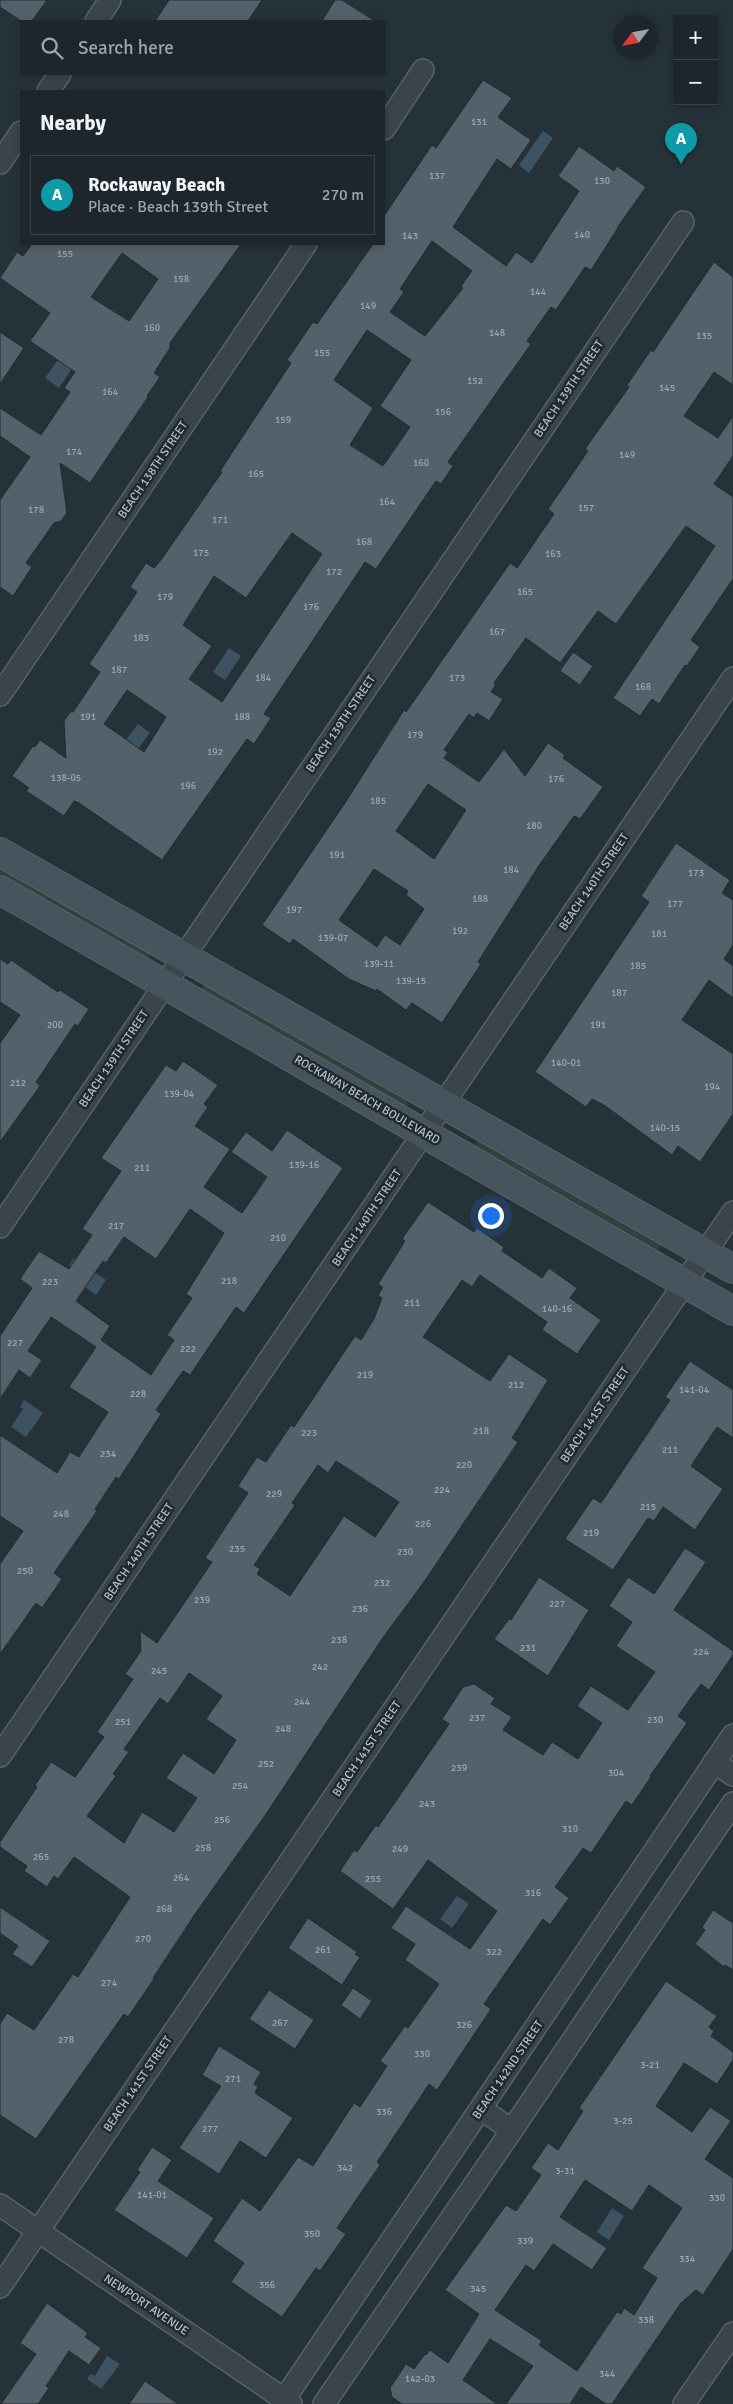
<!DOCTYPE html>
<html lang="en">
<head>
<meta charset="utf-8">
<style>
	:root { --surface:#1c262c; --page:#293238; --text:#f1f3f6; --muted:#a0a5a9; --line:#3a4348; --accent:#1a73e8 }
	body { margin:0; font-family:Signika,sans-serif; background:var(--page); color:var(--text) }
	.controls { position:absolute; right:15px; top:15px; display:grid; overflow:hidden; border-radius:0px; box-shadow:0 2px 8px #0003 }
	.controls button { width:45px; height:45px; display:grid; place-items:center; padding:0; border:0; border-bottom:1px solid var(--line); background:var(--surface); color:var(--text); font:25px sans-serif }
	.compass { position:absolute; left:613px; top:15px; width:45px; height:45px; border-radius:50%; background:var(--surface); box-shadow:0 2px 8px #0003; rotate:238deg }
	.you { position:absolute; left:490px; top:1215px; width:18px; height:18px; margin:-12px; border:4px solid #fff; border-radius:50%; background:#1a73e8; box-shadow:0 0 0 8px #1a73e833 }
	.badge { display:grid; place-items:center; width:32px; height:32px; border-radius:50%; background:var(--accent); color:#fff; font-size:16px; font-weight:700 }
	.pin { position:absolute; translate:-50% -41px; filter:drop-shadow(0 1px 2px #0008) }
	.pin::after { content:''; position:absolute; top:26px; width:18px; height:15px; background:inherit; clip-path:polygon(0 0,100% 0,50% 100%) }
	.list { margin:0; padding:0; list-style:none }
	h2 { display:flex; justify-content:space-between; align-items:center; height:65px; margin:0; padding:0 20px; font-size:21px }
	h2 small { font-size:16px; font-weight:400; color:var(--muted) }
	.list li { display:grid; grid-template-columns:32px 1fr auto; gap:15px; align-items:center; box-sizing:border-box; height:80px; margin:0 10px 10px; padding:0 10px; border:1px solid var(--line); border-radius:0px }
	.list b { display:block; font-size:19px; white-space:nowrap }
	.list p { margin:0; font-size:16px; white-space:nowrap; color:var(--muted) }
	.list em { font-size:16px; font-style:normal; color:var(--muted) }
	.icon { flex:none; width:28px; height:28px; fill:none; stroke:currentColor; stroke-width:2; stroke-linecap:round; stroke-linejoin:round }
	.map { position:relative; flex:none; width:733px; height:2404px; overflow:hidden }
	.search { position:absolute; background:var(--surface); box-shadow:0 2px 8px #0003; left:20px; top:20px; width:365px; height:55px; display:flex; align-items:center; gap:12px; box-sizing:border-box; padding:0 18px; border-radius:0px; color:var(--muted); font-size:19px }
	.panel { position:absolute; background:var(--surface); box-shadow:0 2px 8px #0003; left:20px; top:90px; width:365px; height:155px; border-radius:0px }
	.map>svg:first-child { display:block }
</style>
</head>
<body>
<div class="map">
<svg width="733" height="2404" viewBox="0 0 733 2404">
	<rect width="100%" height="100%" fill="#26323a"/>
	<path fill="#2e423e" d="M0,865l149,85 2,8 -4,3 -147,-81z
		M205,984l202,113 1,8 -3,3 -205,-117z
		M481,1136l182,105 -9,15 -182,-105z"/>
	<path fill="#3d5361" d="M543,131l10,7 -24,35 -10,-8z
		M64,351l13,10 -18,27 -14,-10z
		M229,648l12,8 -16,24 -12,-8z
		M138,724l12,9 -17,22 -8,-14z
		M74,1258l32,22 -10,15 -16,-12 -7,-15 -4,-2z
		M24,1400l19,13 -17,24 -15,-10 12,-18 -3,-2z
		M457,1896l12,8 -17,24 -12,-9z
		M612,2208l12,8 -15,24 -12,-8z
		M107,2356l13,8 -19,25 -14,-10 3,-5 5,2z"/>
	<path fill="#54616a" stroke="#202b32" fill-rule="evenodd" d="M0,0h47l-15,21h-11l-21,-14z
		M169,0h93l-14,21h-93z
		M335,0h7l33,21h-53z
		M483,80l29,18 -14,19 33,23 -20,29 -14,-10 -44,68 53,39 10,-14 16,11 47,-72 -21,-15 21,-30 35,25 3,-5 29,21 -29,41h1l-27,42 -6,-3 -29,43 -5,-3 -24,34 4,3 -83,118 5,4 -12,18 -5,-3 -60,88 -11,-7 -101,152 7,4 -17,26 -7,-5 -85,121 -83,-57 -5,-2 -10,15 -38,-25 3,-3 -17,-12 21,-30 2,1 5,-7 26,18 -2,-37 6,-9h3l27,-40 -11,-8 48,-72 -7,-5 16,-24 8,5 7,-8 61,-88 -2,-1 71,-108 -4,-3 26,-38 4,2 56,-80h11v-28l48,-71 4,3zM432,241l40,30 -11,15 2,2 -38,48 -35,-24 14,-20 -4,-3zM367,330l44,30 -31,46 30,21 -27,39 -33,-21 23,-37 -39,-28zM292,533l30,21 -100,148 -33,-23 23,-33 -29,-21 31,-49 32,22zM127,690l39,27 -22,35 -40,-28z
		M32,244h209l-71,99v5l-16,25 6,4 -13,19 1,1 -58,86 -30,-20 7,50 -6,8 -7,2 -28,40 6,4 -19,29 -13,-9v-87l30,-43 -30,-21v-28l41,27 29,-43 -6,-4 11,-16 -45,-31 20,-28 -50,-35 17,-26 6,4zM122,253l36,26 -29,42 -38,-24z
		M714,262l19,15v108l-19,-13 -30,44 34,22 15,-22v40l-19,28 19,13v82l-42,61 9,7 -13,19 -2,-1 -26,39 -7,-5 -12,17 -27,-18 102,-152 -29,-20 -70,98 -18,-13 -38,52 -34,-25 -32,45 2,1 -5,8 12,7 -14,22 -12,-8 -3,5 -5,-4 -25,36 4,2 -4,6 35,24 25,-33 21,27 23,-33 17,12 -2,3 40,29 -23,32 -6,-3 -36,51 -60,95 3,2 -39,59 -30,-20 -6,7 -29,-21 -1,2 -27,-12 -56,-40 -3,5 -28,-19 83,-122 59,-93 2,2 104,-149 7,5 37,-54 -6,-5 40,-58 -3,-2 44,-62 -2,-2 24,-35 2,2zM428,784l38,26 -32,49 -38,-28zM374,869l34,22 -2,4 18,14 -24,36 -15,-10 -8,12 -38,-27z
		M0,332l24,16 -24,36z
		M573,652l20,14 -13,19 -20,-14z
		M676,843l54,37 -8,13 11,7v45l-9,14 9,7v32l-24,-18 -27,40 51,34v60l-33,48 -22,-16 -6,9 -68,-50 -12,-6 -6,8 -51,-35 114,-170 -8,-6z
		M0,959l8,5 3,-4 47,32 2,-2 29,19 -11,17 -3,-2 -39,58 4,4 -40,56v-99l20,-28 -20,-13z
		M183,1061l35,24 -14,19 4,3 -13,19 35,23 -26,38 38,26 25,-36 -36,-25 15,-20 26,19 15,-21 56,38 -99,145 -8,-6 -46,68 -7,-4 -27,39 5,4 -42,65 -3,-2 -21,32 2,2 -43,62 8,6 -20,29 -6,-5 -36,51v-90l23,-33 -23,-15v-81l57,38 13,-21 9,5 29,-45 -39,-25 27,-40 -45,-30 -23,34 14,9 -12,18 -11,-8 -19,29v-63l32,-48 -12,-9 19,-28 30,18 23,-34 -10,-6 39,-58 -20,-13 65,-93 10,6zM190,1209l34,24 -38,61 6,4 -25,37 7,5 -23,35 -50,-35 9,-14 -34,-25 27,-40 3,2 18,-26 32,22z
		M428,1202l46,30 3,-4 27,19 -2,4 40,27 7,-10 28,20 -7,10 31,22 -24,34 -35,-24 5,-8 -67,-47 -8,12 -10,-7 -39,57 67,44 19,-27 39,26 -36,58 6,4 -20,30 -74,110 -42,57 -118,178 -69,97 -42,64 1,1 -26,38 -4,-3 -88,125 -36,-24v-91l7,-11 27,17 39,-56 5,3 52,-80 -56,-40 -16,22 -4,-3 -7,11 -23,-16 3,-5 -27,-19v-5l37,-55 -2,-2 16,-23 24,15 29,-40 -7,-5 36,-53 -8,-5 16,-23 -1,-20 17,12 55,-81 -7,-4 43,-65 -10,-7 19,-29 9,5 25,-37 3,2 61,-91 6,4 13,-21 8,-21 -4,-3 5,-8 -5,-3 27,-43 -3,-2zM336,1461l63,41 -24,35 -31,-21 -54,80 -33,-22 3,-5 -6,-4 41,-60 -3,-2 26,-38 10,8zM189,1673l33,23 -16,23 30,21 -22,34 -31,-21 -17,25 31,20 -23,34 -32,-20 -18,31 -37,-27 29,-40 -3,-2 16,-22 -5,-3 36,-51 8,6z
		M690,1361l43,29v48l-16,-11 -26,39 32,23 -28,41 -32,-23 -9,14 -6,-3 -35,52 -48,-31 28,-41 8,5 69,-103 -5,-3z
		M685,1548l21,14 -32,48 59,41v4l-24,35 -8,-6 -23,32 9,7 -37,53 1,1 -19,28 -6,-4 -35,52 -8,-5 -28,39 14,11 -19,27 -7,-6 -59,85 7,5 -54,81 -8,-6 -52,78 3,3 -43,63 9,6 -26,37 -4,-3 -34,49 -51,-35 13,-19 -31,-22 29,-43 18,13 38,-54 15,9 41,-63 6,4 27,-41 -7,-5 25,-35 3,2 31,-44 -34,-24 10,-16 -24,-16 15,-22 64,43 27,-38 -69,-51 -35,49 -53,-38 14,-21 3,2 19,-27 2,2 71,-103 -7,-5 21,-32 11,-3 21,14 -4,6 21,13 -9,13 40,25 9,-13 26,17 24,-36 -25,-17 14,-20 37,24 27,-38 -39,-26 16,-24 -23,-16 19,-29 26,17z
		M539,1577l50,33 -41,66 -54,-37 15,-20 2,1z
		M0,1907l50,34 -18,26 -20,-13 6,-8 -18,-13z
		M713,1910l20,13v47l-8,-5 -1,2 -29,-23 10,-14 -3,-3z
		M308,1918l49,34 -2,2 5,3 -18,28 -54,-37z
		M666,1981l51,35 -8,11 5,4 -3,5 22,16v8l-16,24 -33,-21 -28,43 36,26 18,-25 21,14 -26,38 28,19v71l-30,46 -7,-5 -15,13 -69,101h-6l-25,-17 -11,17h-64l27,-38 -43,-27 -27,41 34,24h-95l-10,-7 -2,-9 16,-24 8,5 11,-15 1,1 4,-5 18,13 31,-49 -34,-24 61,-85 10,6 25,-36 -10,-7 17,-25 10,7 25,-39 -4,-3zM585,2180l47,31 17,-26 33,23 -40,60 15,10 -23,37 -10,-7 -3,6 -4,-2 -40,59 -38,-26 3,-4 -47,-31 31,-45 8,6 19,-27 39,26 15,-22 -47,-31z
		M353,1988l19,13 -12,18 -19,-14z
		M269,1990l45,30 -19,29 -46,-30z
		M219,2046l42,26 -7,12 4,3 -3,6 38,25 -27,40 -26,-17 -21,33 -40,-26 42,-62 -19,-11z
		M152,2147l20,13 -14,21 56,37 -27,40 -73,-48 26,-38 -3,-2z
		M47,2303l41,30 -3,4 16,11 -12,17 -20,-14 -23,35 3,2 -11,16h-37l35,-50 -16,-11z
		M145,2381l33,23h-49z"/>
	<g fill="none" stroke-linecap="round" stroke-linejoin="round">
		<g stroke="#576269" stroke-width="24">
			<path id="street" d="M96,21l14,-21
				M48,91l12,-17
				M384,129l39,-59
				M0,163l21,-31
				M0,695l306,-451
				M0,1227l683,-1005
				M0,1756l733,-1078
				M714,1762l19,13
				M481,2109l31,21
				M0,2205l291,199
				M0,2287l733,-1075
				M281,2404l452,-669
				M324,2404l188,-274 221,-327
				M684,2404l49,-71"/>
		</g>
		<g stroke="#576269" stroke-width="30">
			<path id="secondary" d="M0,852l733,417
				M0,890l733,421"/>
		</g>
		<use href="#street" stroke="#39444b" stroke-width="21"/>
		<use href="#secondary" stroke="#48545d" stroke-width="28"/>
	</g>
	<g text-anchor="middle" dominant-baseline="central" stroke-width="5" stroke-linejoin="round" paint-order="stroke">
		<g font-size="10" fill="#9da8af">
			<text x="479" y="122">131</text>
			<text x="437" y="176">137</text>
			<text x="602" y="181">130</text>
			<text x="582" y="235">140</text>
			<text x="410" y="236">143</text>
			<text x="65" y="254">155</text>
			<text x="181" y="279">158</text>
			<text x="538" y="292">144</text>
			<text x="368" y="306">149</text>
			<text x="152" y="328">160</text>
			<text x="497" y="333">148</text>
			<text x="704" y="336">135</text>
			<text x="322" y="353">155</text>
			<text x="475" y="381">152</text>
			<text x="667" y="388">145</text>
			<text x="110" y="392">164</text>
			<text x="443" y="412">156</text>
			<text x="283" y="420">159</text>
			<text x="74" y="452">174</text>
			<text x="627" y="455">149</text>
			<text x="421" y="463">160</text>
			<text x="256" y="474">165</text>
			<text x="387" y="502">164</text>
			<text x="586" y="508">157</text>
			<text x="36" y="510">178</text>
			<text x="220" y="520">171</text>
			<text x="364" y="542">168</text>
			<text x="201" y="553">175</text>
			<text x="553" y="554">163</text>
			<text x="334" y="572">172</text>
			<text x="525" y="592">165</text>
			<text x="165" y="597">179</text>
			<text x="311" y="607">176</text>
			<text x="497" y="632">167</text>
			<text x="141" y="638">183</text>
			<text x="119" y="670">187</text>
			<text x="263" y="678">184</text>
			<text x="457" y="678">173</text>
			<text x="643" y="687">168</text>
			<text x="88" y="717">191</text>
			<text x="242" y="717">188</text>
			<text x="415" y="735">179</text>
			<text x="215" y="752">192</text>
			<text x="66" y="778">138-05</text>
			<text x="556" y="779">176</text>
			<text x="188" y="786">196</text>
			<text x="378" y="801">185</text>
			<text x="534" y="826">180</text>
			<text x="337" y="855">191</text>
			<text x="511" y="870">184</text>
			<text x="696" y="873">173</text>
			<text x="480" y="899">188</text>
			<text x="675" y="904">177</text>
			<text x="294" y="910">197</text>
			<text x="460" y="931">192</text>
			<text x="659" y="934">181</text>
			<text x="333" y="938">139-07</text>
			<text x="379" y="964">139-11</text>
			<text x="638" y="966">185</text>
			<text x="411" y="981">139-15</text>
			<text x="619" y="993">187</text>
			<text x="55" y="1025">200</text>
			<text x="598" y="1025">191</text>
			<text x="566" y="1063">140-01</text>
			<text x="18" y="1083">212</text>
			<text x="712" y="1087">194</text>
			<text x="179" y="1094">139-04</text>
			<text x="665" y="1128">140-15</text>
			<text x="304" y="1165">139-16</text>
			<text x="142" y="1168">211</text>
			<text x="116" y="1226">217</text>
			<text x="278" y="1238">210</text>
			<text x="229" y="1281">218</text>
			<text x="50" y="1282">223</text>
			<text x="412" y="1303">211</text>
			<text x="557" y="1309">140-16</text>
			<text x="15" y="1343">227</text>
			<text x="188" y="1349">222</text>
			<text x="365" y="1375">219</text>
			<text x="516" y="1385">212</text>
			<text x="694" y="1390">141-04</text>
			<text x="138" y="1394">228</text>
			<text x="481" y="1431">218</text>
			<text x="309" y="1433">223</text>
			<text x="670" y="1450">211</text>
			<text x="108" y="1454">234</text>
			<text x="464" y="1465">220</text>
			<text x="442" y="1490">224</text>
			<text x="274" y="1494">229</text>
			<text x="648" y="1507">215</text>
			<text x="61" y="1514">248</text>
			<text x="423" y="1524">226</text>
			<text x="591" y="1533">219</text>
			<text x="237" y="1549">235</text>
			<text x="405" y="1552">230</text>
			<text x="25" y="1571">250</text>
			<text x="382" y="1583">232</text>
			<text x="202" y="1600">239</text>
			<text x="557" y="1604">227</text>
			<text x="360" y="1609">236</text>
			<text x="339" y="1640">238</text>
			<text x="528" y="1648">231</text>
			<text x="701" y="1652">224</text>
			<text x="320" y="1667">242</text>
			<text x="159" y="1671">245</text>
			<text x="302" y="1702">244</text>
			<text x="477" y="1718">237</text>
			<text x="655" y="1720">230</text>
			<text x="123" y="1722">251</text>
			<text x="283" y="1729">248</text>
			<text x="266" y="1764">252</text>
			<text x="459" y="1768">239</text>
			<text x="616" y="1773">304</text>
			<text x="240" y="1786">254</text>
			<text x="427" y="1804">243</text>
			<text x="222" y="1820">256</text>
			<text x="570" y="1829">310</text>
			<text x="203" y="1848">258</text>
			<text x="400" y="1849">249</text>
			<text x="41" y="1857">265</text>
			<text x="181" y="1878">264</text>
			<text x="373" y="1879">255</text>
			<text x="533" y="1893">316</text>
			<text x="164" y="1909">268</text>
			<text x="143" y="1939">270</text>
			<text x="323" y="1950">261</text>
			<text x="494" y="1952">322</text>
			<text x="109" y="1983">274</text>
			<text x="280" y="2023">267</text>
			<text x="464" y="2025">326</text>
			<text x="66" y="2040">278</text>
			<text x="422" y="2054">330</text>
			<text x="650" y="2065">3-21</text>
			<text x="233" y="2079">271</text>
			<text x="384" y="2112">336</text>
			<text x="623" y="2121">3-25</text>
			<text x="210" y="2129">277</text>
			<text x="345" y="2168">342</text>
			<text x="565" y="2171">3-31</text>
			<text x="152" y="2195">141-01</text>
			<text x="717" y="2198">330</text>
			<text x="312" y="2234">350</text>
			<text x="525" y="2241">339</text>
			<text x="687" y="2259">334</text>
			<text x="267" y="2285">356</text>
			<text x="478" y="2289">345</text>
			<text x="646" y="2320">338</text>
			<text x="607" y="2374">344</text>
			<text x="420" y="2379">142-03</text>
		</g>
		<g font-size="12" fill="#b5bfc6" stroke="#1e2930">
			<text transform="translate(569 389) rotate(-56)">BEACH 139TH STREET</text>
			<text transform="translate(153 470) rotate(-56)">BEACH 138TH STREET</text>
			<text transform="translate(341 724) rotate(-56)">BEACH 139TH STREET</text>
			<text transform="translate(594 882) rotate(-56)">BEACH 140TH STREET</text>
			<text transform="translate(114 1059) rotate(-56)">BEACH 139TH STREET</text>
			<text transform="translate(367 1100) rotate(30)">ROCKAWAY BEACH BOULEVARD</text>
			<text transform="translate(367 1218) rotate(-56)">BEACH 140TH STREET</text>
			<text transform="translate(595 1415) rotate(-56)">BEACH 141ST STREET</text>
			<text transform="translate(139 1552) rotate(-56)">BEACH 140TH STREET</text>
			<text transform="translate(367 1749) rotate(-56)">BEACH 141ST STREET</text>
			<text transform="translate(508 2070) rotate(-56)">BEACH 142ND STREET</text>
			<text transform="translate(138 2084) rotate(-56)">BEACH 141ST STREET</text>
			<text transform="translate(146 2305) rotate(34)">NEWPORT AVENUE</text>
		</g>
	</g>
</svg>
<div class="controls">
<button>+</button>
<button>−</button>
</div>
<svg class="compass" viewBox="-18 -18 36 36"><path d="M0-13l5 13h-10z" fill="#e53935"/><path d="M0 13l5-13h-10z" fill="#a0a5a9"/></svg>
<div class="you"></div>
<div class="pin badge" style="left:681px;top:164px;background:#0f9aa8">A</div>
<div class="search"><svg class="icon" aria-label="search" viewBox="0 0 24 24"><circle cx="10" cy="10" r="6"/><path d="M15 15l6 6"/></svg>Search here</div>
<section class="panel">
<h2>Nearby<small></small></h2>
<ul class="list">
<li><span class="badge" style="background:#0f9aa8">A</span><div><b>Rockaway Beach</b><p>Place · Beach 139th Street</p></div><em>270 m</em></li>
</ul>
</section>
</div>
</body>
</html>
